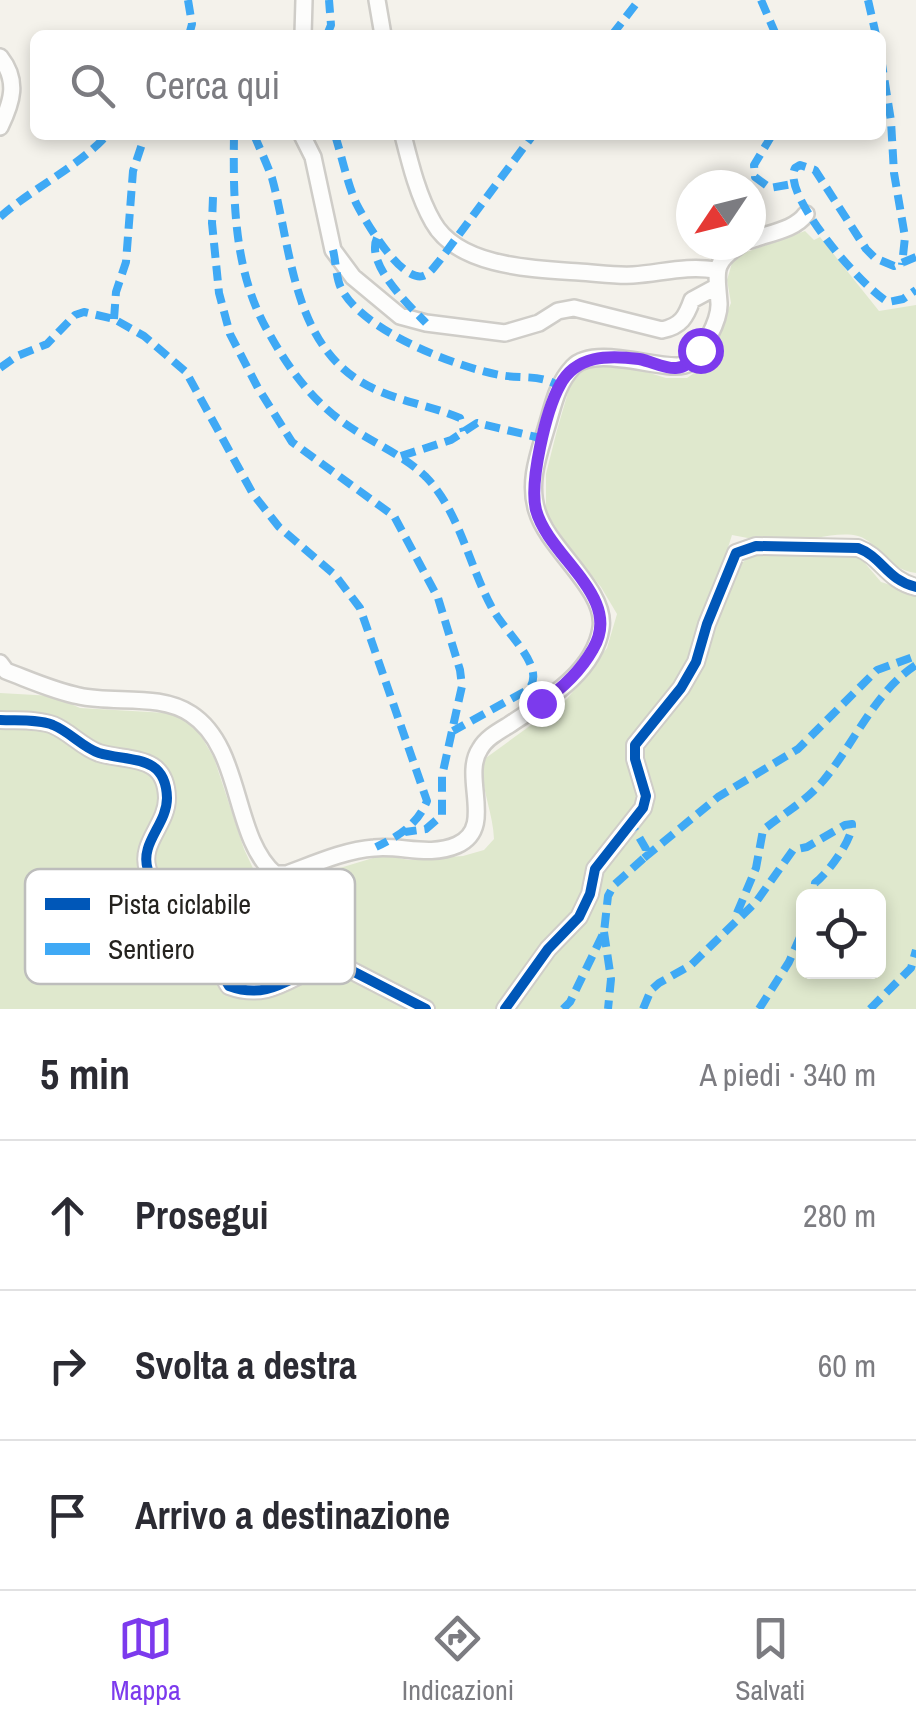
<!DOCTYPE html>
<html lang="it">
<head>
<meta charset="utf-8">
<style>
	:root { --surface:#fff; --page:#f2f2f3; --text:#2b2b33; --muted:#7c7c81; --line:#e1e1e2; --accent:#7c3aed }
	body { margin:0; font-family:"Archivo Narrow",sans-serif; background:var(--page); color:var(--text) }
	.controls { position:absolute; right:30px; bottom:30px; display:grid; overflow:hidden; border-radius:15px; box-shadow:0 5px 15px #0003 }
	.controls button { width:90px; height:90px; display:grid; place-items:center; padding:0; border:0; border-bottom:2px solid var(--line); background:var(--surface); color:var(--text); font:50px sans-serif }
	.compass { position:absolute; left:676px; top:170px; width:90px; height:90px; border-radius:50%; background:var(--surface); box-shadow:0 5px 15px #0003; rotate:235deg }
	.stop { position:absolute; width:30px; height:30px; margin:-22px; border:8px solid #7c3aed; border-radius:50%; background:#fff }
	.stop.end { background:#7c3aed; border-color:#fff; box-shadow:0 2px 10px #0008 }
	.list { margin:0; padding:0; list-style:none }
	h2 { display:flex; justify-content:space-between; align-items:center; height:130px; margin:0; padding:0 40px; font-size:42px }
	h2 small { font-size:32px; font-weight:400; color:var(--muted) }
	.list li { display:grid; grid-template-columns:65px 1fr auto; gap:30px; align-items:center; box-sizing:border-box; height:150px; padding:0 40px; border-top:2px solid var(--line) }
	.list b { display:block; font-size:38px; white-space:nowrap }
	.list em { font-size:32px; font-style:normal; color:var(--muted) }
	.icon { flex:none; width:55px; height:55px; fill:none; stroke:currentColor; stroke-width:2; stroke-linecap:round; stroke-linejoin:round }
	.map { position:relative; flex:none; width:916px; height:1009px; overflow:hidden }
	.search { position:absolute; background:var(--surface); box-shadow:0 5px 15px #0003; left:30px; right:30px; top:30px; height:110px; display:flex; align-items:center; gap:25px; box-sizing:border-box; padding:0 35px; border-radius:15px; color:var(--muted); font-size:38px }
	.sheet { height:580px; background:var(--surface) }
	nav { display:flex; justify-content:space-around; align-items:center; box-sizing:border-box; height:140px; border-top:2px solid var(--line); background:var(--surface); font-size:28px; color:var(--muted) }
	nav a { display:grid; justify-items:center; gap:5px }
	nav .on { color:var(--accent) }
	.map>svg:first-child { display:block }
</style>
</head>
<body>
<div class="map">
<svg width="916" height="1009" viewBox="0 0 916 1009">
	<rect width="100%" height="100%" fill="#f4f2eb"/>
	<path fill="#dfe8cd" fill-rule="evenodd" d="M805,231l9,9 6,-3 59,74 37,-6v268c-31,-4 -37,-31 -58,-37 -21,-5 -49,5 -71,6 -18,1 -37,-4 -55,-7l-12,38 12,-3 22,-16 99,1 11,7 17,20 35,11v416h-916v-316l53,3 27,12 87,5 18,5 12,11 17,29 30,91 14,30 12,10 113,-34 26,5 54,-4 21,-6 10,-11c-1,-28 -14,-50 -11,-79l84,-61 40,-51 10,-34 -16,-27 -33,-41 -22,-34v-38l11,-44 14,-48 17,-15h42l36,11h21l17,-12 27,-63 -4,-23 5,-17 12,-10zM804,896h74v76h-74z"/>
	<g fill="none" stroke-linecap="round" stroke-linejoin="round">
		<g stroke="#cfcdc8" stroke-width="20">
			<path id="minor" d="M377,0l6,35
				M303,35l1,-35
				M0,57c19,24 12,45 0,70
				M302,135l11,22 20,93 20,27 47,39 26,7 79,10 34,-10 19,-12 16,-3 88,22c19,-4 24,-13 30,-30l24,-13
				M403,135c7,28 15,61 30,87 25,45 101,47 146,50 18,1 36,4 54,3 29,-2 53,-10 83,-5
				M751,240c18,-7 44,-10 55,-26
				M0,663l6,8c24,9 48,20 73,25 35,8 81,-3 112,18 52,34 41,123 84,160h12c27,-10 58,-24 87,-26 27,-3 56,9 83,-3 39,-17 4,-68 23,-96 6,-11 19,-18 29,-24 34,-23 85,-51 92,-97 6,-38 -53,-79 -64,-117 -9,-28 1,-55 9,-82 7,-22 10,-44 27,-62 24,-25 99,9 116,-4 14,-11 31,-43 30,-60 -2,-31 -8,-39 21,-58
				M0,720c17,1 37,-1 53,5 17,7 29,22 46,28 29,9 67,0 68,45 0,27 -28,45 -19,72 6,20 15,39 33,50 5,2 10,3 14,6 14,10 24,45 34,60 46,17 67,-18 106,-24l91,47
				M505,1009l43,-60 31,-32 11,-23 5,-25 48,-61 3,-12 -11,-37v-14l46,-57 15,-26 11,-38 29,-71 20,-7 102,2c24,9 29,32 58,39"/>
		</g>
		<use href="#minor" stroke="#fdfdfc" stroke-width="15"/>
		<path stroke="#3fa9f5" stroke-width="8" stroke-dasharray="15 8" stroke-linecap="butt" d="M188,0l4,24 -3,11
			M761,0l15,35
			M868,0l8,35
			M327,35l4,-10 -2,-25
			M612,35l27,-35
			M881,58l10,63 3,52 11,64 -3,28
			M234,135c-1,68 0,140 36,200 20,36 45,69 80,92 25,17 53,28 76,50 33,34 43,88 65,129 12,25 56,60 38,83l-76,42
			M254,135c6,14 13,29 18,43 19,69 20,159 86,202 31,20 69,24 102,38l4,13
			M335,135c7,22 12,47 21,68 9,18 45,79 67,73 7,-2 12,-10 17,-16l93,-125
			M772,135l-18,30 1,12 15,11 22,-4
			M213,197l-1,26 7,70 11,41 28,54 34,54 102,74 44,82 22,72 2,16 -20,90v39l-16,14 -21,3
			M0,217c34,-30 77,-49 107,-82
			M377,238c-12,26 32,67 49,85
			M333,250c3,12 3,28 8,38 21,43 115,79 159,87 20,4 41,-1 59,11
			M916,257l-22,9 -19,-8 -9,-9 -51,-79 -15,-5 -5,3c-14,27 68,120 93,134l15,-3 13,-9
			M114,319l2,-27 10,-30 7,-91 12,-36
			M0,368l17,-12 30,-12 28,-29 9,-3 30,7 30,17 42,36 67,122 26,33 56,48 25,33 67,193c-10,24 -28,35 -51,46
			M401,456l50,-16 26,-17 59,14 6,5
			M644,858l74,-61 80,-48 79,-79 39,-14
			M737,913l19,-45 7,-38c20,-16 43,-29 60,-49 31,-37 52,-90 93,-116
			M604,932l7,47 -3,30
			M563,1009l7,-7 34,-70 4,-36 6,-11 30,-27 2,-9 -14,-24
			M643,1009l8,-19 8,-7 32,-18 65,-63 37,-52 14,-3 38,-22 7,-1c1,15 -24,49 -37,59l-1,13
			M759,1009l30,-47 15,-34
			M870,1009l41,-41 5,-18"/>
		<g stroke="#fff" stroke-width="16">
			<path id="cycleway" d="M0,720c17,1 37,-1 53,5 17,7 29,22 46,28 29,9 67,0 68,45 0,27 -28,45 -19,72 6,20 15,39 33,50 5,2 10,3 14,6 14,10 24,45 34,60 46,17 67,-18 106,-24l91,47
				M505,1009l43,-60 31,-32 11,-23 5,-25 48,-61 3,-12 -11,-37v-14l46,-57 15,-26 11,-38 29,-71 20,-7 102,2c24,9 29,32 58,39"/>
		</g>
		<use href="#cycleway" stroke="#0057b8" stroke-width="10"/>
	</g>
	<g fill="none" stroke-linecap="round" stroke-linejoin="round">
		<path stroke="#7c3aed" stroke-width="12" d="M541,703c22,-15 39,-31 52,-54 31,-52 -44,-91 -57,-139 -7,-27 10,-100 24,-125 16,-30 48,-30 79,-26 12,2 26,10 37,9 11,0 17,-10 24,-18"/>
	</g>
	<rect x="25" y="869" width="330" height="115" rx="15" fill="#fff" stroke="#bdbdbc" stroke-width="2.5"/>
	<rect x="45" y="898" width="45" height="12" fill="#0057b8"/>
	<rect x="45" y="943" width="45" height="12" fill="#3fa9f5"/>
	<g font-size="28" fill="#24221e">
		<text x="108" y="914">Pista ciclabile</text>
		<text x="108" y="959">Sentiero</text>
	</g>
</svg>
<div class="controls">
<button><svg class="icon" aria-label="locate" viewBox="0 0 24 24"><circle cx="12" cy="12" r="6"/><path d="M12 2v4M12 18v4M2 12h4M18 12h4"/></svg></button>
</div>
<svg class="compass" viewBox="-18 -18 36 36"><path d="M0-13l5 13h-10z" fill="#e53935"/><path d="M0 13l5-13h-10z" fill="#7c7c81"/></svg>
<div class="stop" style="left:700px;top:350px"></div>
<div class="stop end" style="left:541px;top:703px"></div>
<div class="search"><svg class="icon" aria-label="search" viewBox="0 0 24 24"><circle cx="10" cy="10" r="6"/><path d="M15 15l6 6"/></svg>Cerca qui</div>
</div>
<section class="sheet">
<h2>5 min<small>A piedi · 340 m</small></h2>
<ul class="list">
<li><svg class="icon" aria-label="ahead" viewBox="0 0 24 24"><path d="M12 20V5M6 11l6-6 6 6"/></svg><div><b>Prosegui</b></div><em>280 m</em></li>
<li><svg class="icon" aria-label="right" viewBox="0 0 24 24"><path d="M7 20v-9h11M14 6l5 5-5 5"/></svg><div><b>Svolta a destra</b></div><em>60 m</em></li>
<li><svg class="icon" aria-label="arrive" viewBox="0 0 24 24"><path d="M6 21V4h12l-3 4 3 4H6"/></svg><div><b>Arrivo a destinazione</b></div></li>
</ul>
</section>
<nav>
<a class="on"><svg class="icon" aria-label="map" viewBox="0 0 24 24"><path d="M3 6l6-2 6 2 6-2v14l-6 2-6-2-6 2zM9 4v14M15 6v14"/></svg>Mappa</a>
<a><svg class="icon" aria-label="directions" viewBox="0 0 24 24"><path d="M12 3l9 9-9 9-9-9zM9 14v-3h6M13 9l2 2-2 2"/></svg>Indicazioni</a>
<a><svg class="icon" aria-label="saved" viewBox="0 0 24 24"><path d="M7 4h10v16l-5-4-5 4z"/></svg>Salvati</a>
</nav>
</body>
</html>
